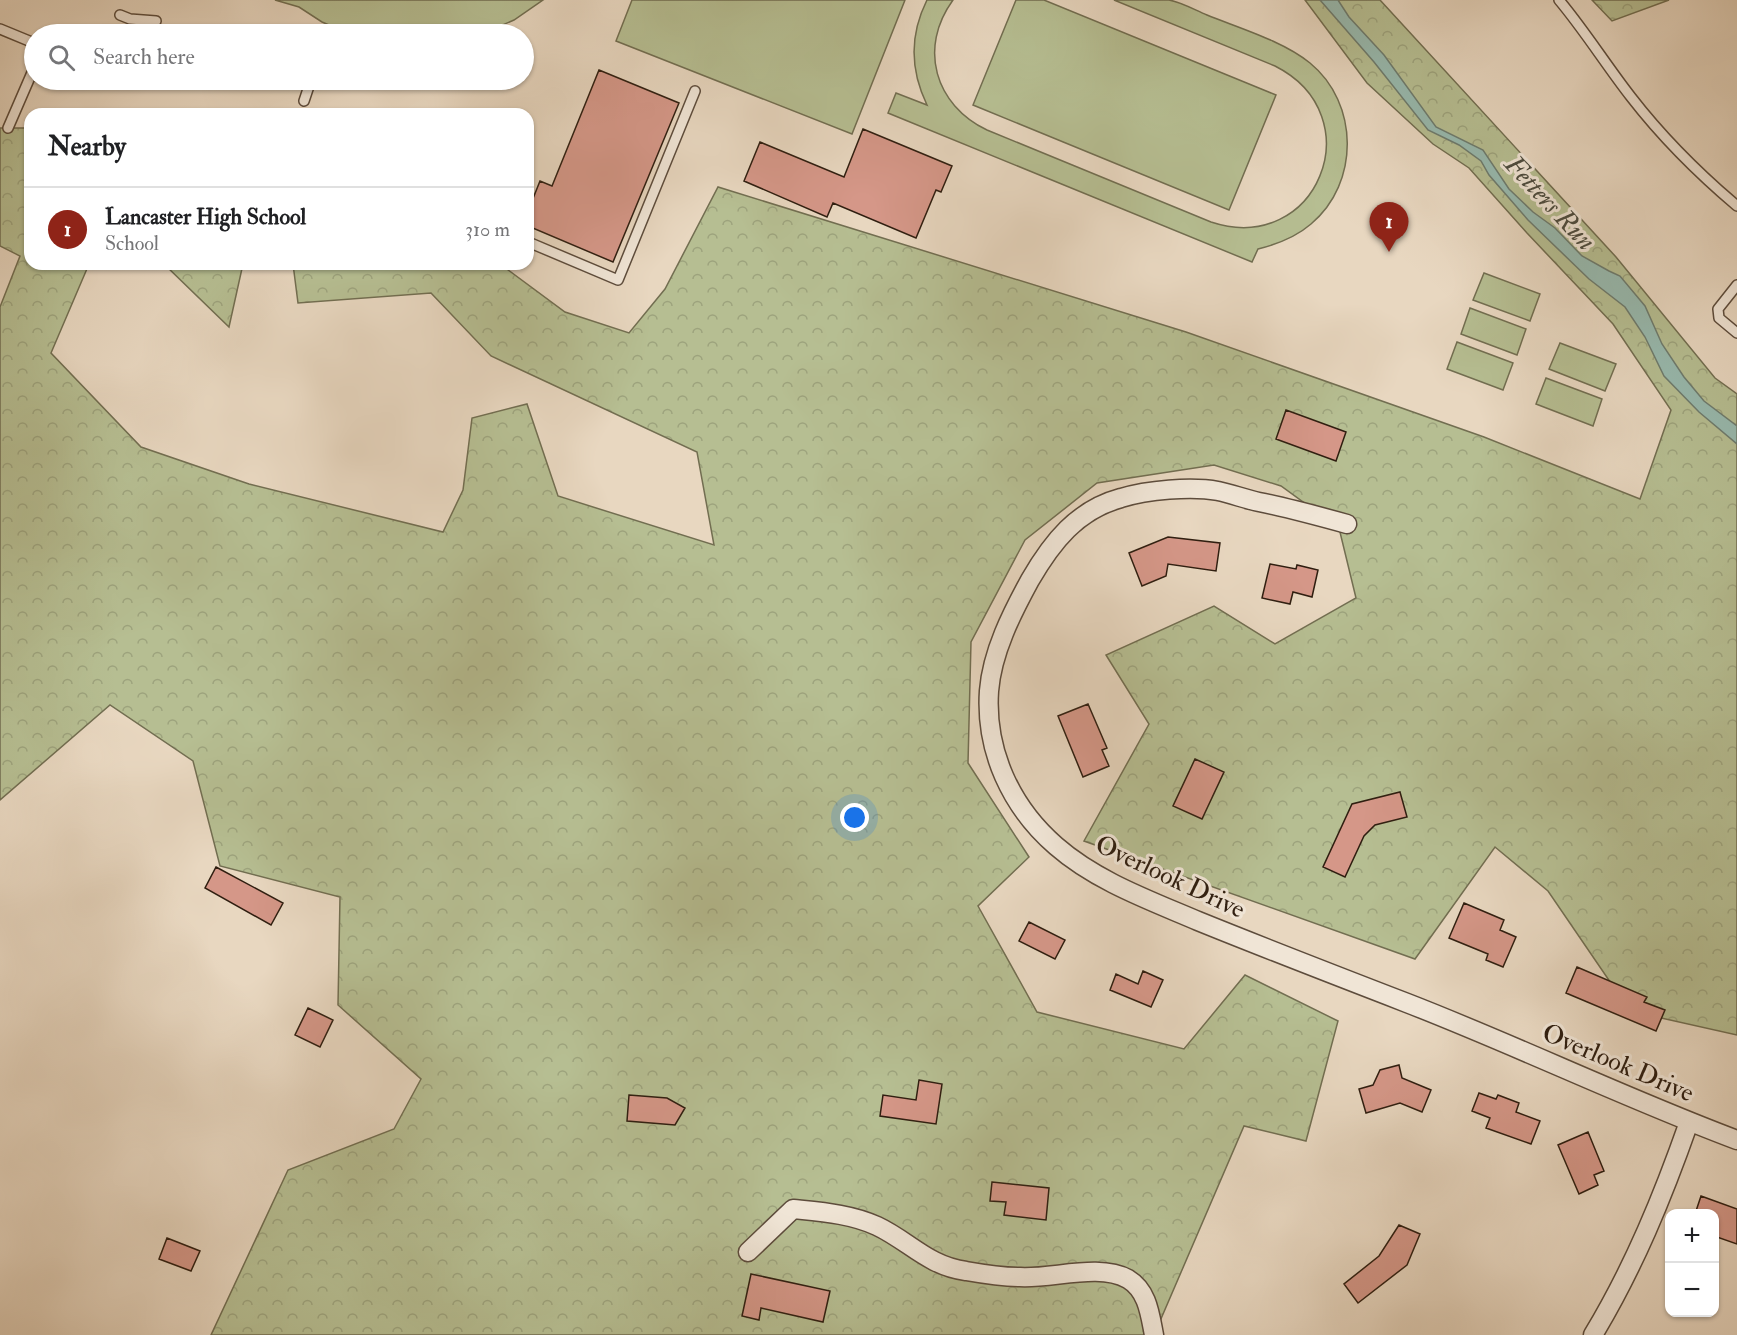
<!DOCTYPE html>
<html lang="en">
<head>
<meta charset="utf-8">
<style>
	:root { --surface:#fff; --page:#f6f6f6; --text:#202124; --muted:#757577; --line:#e0e0e0; --accent:#8f2418 }
	body { margin:0; font-family:"IM FELL Double Pica",serif; background:var(--page); color:var(--text) }
	.controls { position:absolute; right:18px; bottom:18px; display:grid; overflow:hidden; border-radius:12px; box-shadow:0 2px 4px #0004 }
	.controls button { width:54px; height:54px; display:grid; place-items:center; padding:0; border:0; border-bottom:2px solid var(--line); background:var(--surface); color:var(--text); font:30px sans-serif }
	.you { position:absolute; left:855px; top:818px; width:21px; height:21px; margin:-15px; border:4px solid #fff; border-radius:50%; background:#1a73e8; box-shadow:0 0 0 9px #1a73e833 }
	.badge { display:grid; place-items:center; width:39px; height:39px; border-radius:50%; background:var(--accent); color:#fff; font-size:20px; font-weight:700 }
	.pin { position:absolute; translate:-50% -50px; filter:drop-shadow(0 2px 3px #0008) }
	.pin::after { content:''; position:absolute; top:32px; width:21px; height:18px; background:inherit; clip-path:polygon(0 0,100% 0,50% 100%) }
	.list { margin:0; padding:0; list-style:none }
	h2 { display:flex; justify-content:space-between; align-items:center; height:78px; margin:0; padding:0 24px; font-size:26px }
	h2 small { font-size:20px; font-weight:400; color:var(--muted) }
	.list li { display:grid; grid-template-columns:39px 1fr auto; gap:18px; align-items:center; box-sizing:border-box; height:84px; padding:0 24px; border-top:2px solid var(--line) }
	.list b { display:block; font-size:22px; white-space:nowrap }
	.list p { margin:0; font-size:20px; white-space:nowrap; color:var(--muted) }
	.list em { font-size:20px; font-style:normal; color:var(--muted) }
	.icon { flex:none; width:33px; height:33px; fill:none; stroke:currentColor; stroke-width:2; stroke-linecap:round; stroke-linejoin:round }
	.map { position:relative; flex:none; width:1737px; height:1335px; overflow:hidden }
	.search { position:absolute; background:var(--surface); box-shadow:0 2px 4px #0004; left:24px; top:24px; width:510px; height:66px; display:flex; align-items:center; gap:15px; box-sizing:border-box; padding:0 21px; border-radius:33px; color:var(--muted); font-size:22px }
	.panel { position:absolute; background:var(--surface); box-shadow:0 2px 4px #0004; left:24px; top:108px; width:510px; height:162px; border-radius:18px }
	.map>svg:first-child { display:block }
</style>
</head>
<body>
<div class="map">
<svg width="1737" height="1335" viewBox="0 0 1737 1335">
	<defs>
		<pattern id="forest-crowns" width="20" height="18" patternUnits="userSpaceOnUse" patternTransform="scale(1.5)"><rect width="20" height="18" fill="#b6be92"/><path d="M2 6a3 3 0 1 1 6 0M12 15a3 3 0 1 1 6 0" fill="none" stroke="#9da37d"/></pattern>
	</defs>
	<rect width="100%" height="100%" fill="#e8d7c0"/>
	<filter id="stains"><feTurbulence type="fractalNoise" baseFrequency=".00333" numOctaves="4"/><feColorMatrix values="0 0 0 0 .2 0 0 0 0 .09 0 0 0 0 .02 0 0 0 .5 -.17"/></filter>
	<radialGradient id="worn" r=".72"><stop offset=".6" stop-color="#630" stop-opacity="0"/><stop offset="1" stop-color="#630" stop-opacity=".3"/></radialGradient>
	<path fill="url(#forest-crowns)" stroke="#726e51" stroke-width="1.5" d="M1305,0h75l236,257 99,121 22,16v641l-107,-24 -82,-120 -53,-44 -80,112 -331,-118 65,-117 -43,-69 108,-49 61,38 81,-46 -17,-70 -58,-42 -67,-21 -117,18 -72,57 -54,102 -3,121 61,94 -51,49 59,106 147,37 61,-74 93,46 -32,120 -62,-15 -90,209h-943l77,-165 106,-41 27,-50 -83,-74 2,-108 -120,-31 -27,-105 -83,-56 -110,95v-493l20,-51 -20,-10v-118h30v136h59l-38,89 90,94 108,37 194,48 20,-42 9,-72 55,-14 31,92 156,49 -17,-93 -206,-96 -60,-63 -133,10 -5,-39h207l65,48 64,21 36,-44 53,-102 468,145 298,105 156,62 31,-89 -58,-86 -86,-91 -58,-65 -36,-24 -66,-61z
		M1592,0h77l-57,21z
		M142,264h101l-14,63 -63,-61z"/>
	<path fill="#b6be92" stroke="#726e51" stroke-width="1.5" d="M275,0h268l-29,20 -32,14h-132l-28,-12 -23,-15z
		M632,0h273l-53,134 -236,-93z
		M927,0h26c-35,48 -18,105 34,130l224,92c106,35 163,-106 64,-156l-161,-66c17,0 37,0 55,0 12,2 26,10 38,15 32,13 76,26 103,48 49,40 50,120 1,161 -15,13 -33,20 -53,25l-6,13 -364,-149 8,-20 31,12c-17,-35 -18,-69 0,-105z
		M1016,0h28l232,95 -47,115 -256,-105z
		M1484,273l56,21 -10,27 -57,-21z
		M1470,308l56,21 -9,26 -56,-21z
		M1457,342l56,21 -10,27 -56,-21z
		M1560,343l56,21 -11,27 -56,-22z
		M1546,378l56,21 -9,27 -57,-22z"/>
	<path fill="#98baaf" stroke="#6e7c6f" stroke-width="1.5" d="M1320,0h18l11,17 35,38 52,72 47,23 26,39 24,23 22,16 27,28 27,15 11,5 25,30 17,38 22,33 20,24 33,25v18l-38,-32 -35,-36 -19,-39 -20,-30 -36,-28 -61,-59 -39,-45 -8,-14 -22,-16 -31,-15 -54,-68z"/>
	<path fill="#d59788" stroke="#2f1e10" stroke-width="1.5" d="M599,70l80,33 -66,159 -85,-36v-15l12,-30 12,5z
		M863,129l89,37 -11,26 -5,-2 -20,48 -83,-35 -6,14 -83,-36 16,-39 84,35z
		M1286,410l60,22 -10,29 -60,-22z
		M1168,537l52,6 -4,28 -48,-7 -2,12 -24,10 -13,-33z
		M1270,564l26,5 1,-4 21,5 -6,27 -19,-5 -3,12 -28,-6z
		M1088,704l19,44 -5,2 7,16 -26,11 -25,-61z
		M1195,759l29,13 -22,47 -29,-13z
		M1400,792l7,25 -32,8 -11,11 -19,41 -22,-10 29,-63z
		M216,867l67,36 -12,22 -66,-37z
		M1464,903l40,17 -4,10 16,7 -13,30 -17,-7 2,-6 -39,-16z
		M1029,922l36,18 -10,19 -36,-18z
		M1577,967l70,30 -3,5 21,8 -9,21 -90,-38z
		M1143,971l20,9 -12,27 -41,-17 6,-16 22,10z
		M308,1008l25,12 -13,27 -25,-12z
		M1399,1065l3,13 29,12 -9,22 -22,-9 -34,10 -7,-24 14,-4 7,-15z
		M919,1080l23,4 -6,40 -56,-8 3,-21 33,5z
		M1479,1093l17,6 2,-4 21,8 -3,9 24,9 -9,23 -45,-16 4,-10 -18,-7z
		M629,1095l38,3 18,10 -10,17 -48,-4z
		M1588,1132l16,39 -10,4 4,10 -19,9 -21,-49z
		M992,1182l57,6 -3,32 -42,-5 2,-13 -16,-1z
		M1701,1196l36,13v35l-23,-8v-22h-19z
		M1399,1225l21,9 -13,31 -49,38 -14,-19 35,-28z
		M167,1238l33,13 -9,20 -32,-12z
		M751,1274l79,17 -7,31 -62,-14 -2,12 -17,-4z"/>
	<g fill="none" stroke-linecap="round" stroke-linejoin="round">
		<g stroke="#5d4c3c" stroke-width="12">
			<path id="lane" d="M1559,0c26,31 47,65 72,97 31,40 67,76 106,109
				M120,15l10,4 26,2
				M0,29l34,14
				M139,34l2,-14
				M115,80h1
				M304,101l7,-21
				M8,128l26,-60
				M528,242l90,38 77,-189
				M1737,285l-19,24 1,9 18,15"/>
		</g>
		<g stroke="#5d4c3c" stroke-width="21">
			<path id="street" d="M1347,524c-29,-8 -58,-16 -88,-22 -14,-3 -27,-8 -41,-11 -27,-5 -71,-1 -97,7 -44,12 -69,44 -91,82 -18,33 -38,72 -41,111 -4,60 22,116 67,155 40,35 93,54 142,75 69,28 139,55 209,82 111,43 218,95 330,137
				M748,1252l45,-43c29,3 58,5 84,17 32,15 51,40 89,45 17,3 36,6 54,6 33,2 79,-14 108,2 20,12 22,36 26,56
				M1593,1335c41,-68 70,-139 96,-213"/>
		</g>
		<use href="#lane" stroke="#f0e5d6" stroke-width="9"/>
		<use href="#street" stroke="#f0e5d6" stroke-width="18"/>
	</g>
	<g text-anchor="middle" dominant-baseline="central" stroke-width="6" stroke-linejoin="round" paint-order="stroke">
		<g font-size="26" fill="#2f1e10" stroke="#f0e5d6">
			<text transform="translate(1170 877) rotate(25)">Overlook Drive</text>
			<text transform="translate(1618 1063) rotate(23)">Overlook Drive</text>
		</g>
		<g font-size="27" font-style="italic" fill="#4e4d40" stroke="#f0e5d6">
			<text transform="translate(1550 203) rotate(47)">Fetters Run</text>
		</g>
	</g>
	<rect width="100%" height="100%" filter="url(#stains)"/>
	<rect width="100%" height="100%" fill="url(#worn)"/>
</svg>
<div class="controls">
<button>+</button>
<button>−</button>
</div>
<div class="you"></div>
<div class="pin badge" style="left:1389px;top:252px">1</div>
<div class="search"><svg class="icon" aria-label="search" viewBox="0 0 24 24"><circle cx="10" cy="10" r="6"/><path d="M15 15l6 6"/></svg>Search here</div>
<section class="panel">
<h2>Nearby<small></small></h2>
<ul class="list">
<li><span class="badge">1</span><div><b>Lancaster High School</b><p>School</p></div><em>310 m</em></li>
</ul>
</section>
</div>
</body>
</html>
